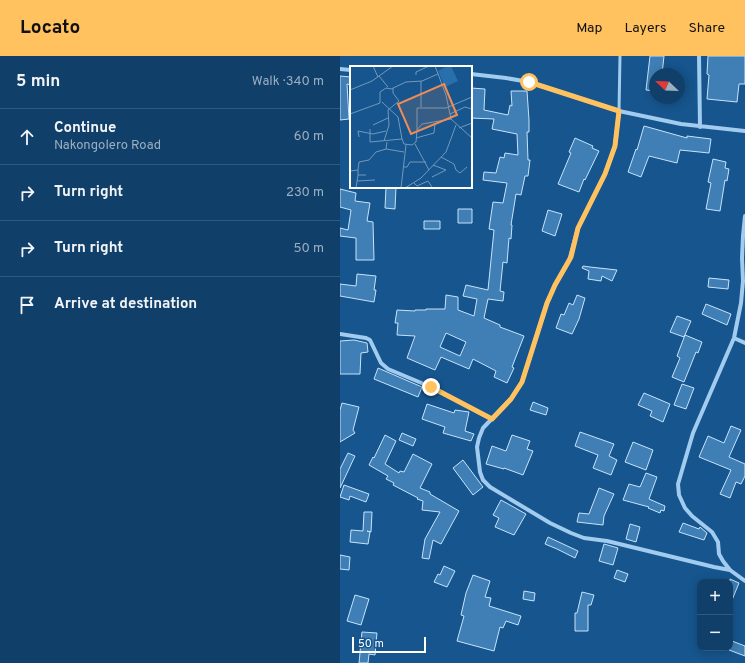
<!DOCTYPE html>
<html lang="en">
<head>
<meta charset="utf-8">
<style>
	:root { --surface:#10406a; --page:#194770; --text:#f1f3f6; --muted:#9cafc1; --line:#30597e; --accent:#ffc25f }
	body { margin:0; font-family:Overpass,sans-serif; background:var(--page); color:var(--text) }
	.controls { position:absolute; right:12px; bottom:12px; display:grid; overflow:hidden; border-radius:8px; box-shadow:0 2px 10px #0003 }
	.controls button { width:36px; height:36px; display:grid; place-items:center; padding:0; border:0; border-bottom:1px solid var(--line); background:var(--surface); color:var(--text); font:20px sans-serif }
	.compass { position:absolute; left:309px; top:12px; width:36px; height:36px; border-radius:50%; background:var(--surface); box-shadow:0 2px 10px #0003; rotate:293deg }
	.scale { position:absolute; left:12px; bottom:10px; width:74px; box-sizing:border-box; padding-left:4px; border:2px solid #fff; border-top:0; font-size:11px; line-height:14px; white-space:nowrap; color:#fff; -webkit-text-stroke:3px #16558d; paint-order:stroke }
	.stop { position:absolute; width:12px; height:12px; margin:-9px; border:3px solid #ffc25f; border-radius:50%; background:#fff }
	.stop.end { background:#ffc25f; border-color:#fff; box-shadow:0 1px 4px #0008 }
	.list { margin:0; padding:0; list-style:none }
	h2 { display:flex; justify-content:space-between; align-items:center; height:52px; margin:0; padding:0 16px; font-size:17px }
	h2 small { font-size:13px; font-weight:400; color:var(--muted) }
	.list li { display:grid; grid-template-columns:26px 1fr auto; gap:12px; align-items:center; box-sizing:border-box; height:56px; padding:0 16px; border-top:1px solid var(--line) }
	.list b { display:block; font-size:15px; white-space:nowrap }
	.list p { margin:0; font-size:13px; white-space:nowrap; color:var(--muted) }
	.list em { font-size:13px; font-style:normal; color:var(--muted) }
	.icon { flex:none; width:22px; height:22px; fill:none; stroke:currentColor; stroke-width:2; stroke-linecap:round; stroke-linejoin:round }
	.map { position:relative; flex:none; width:405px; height:607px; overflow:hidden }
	header { display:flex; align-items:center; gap:24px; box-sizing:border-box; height:56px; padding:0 20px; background:var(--accent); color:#111 }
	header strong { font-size:19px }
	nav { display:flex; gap:22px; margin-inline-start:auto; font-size:14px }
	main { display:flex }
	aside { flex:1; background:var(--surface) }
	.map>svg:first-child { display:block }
</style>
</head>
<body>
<header>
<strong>Locato</strong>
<nav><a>Map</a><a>Layers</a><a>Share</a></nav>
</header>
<main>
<aside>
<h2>5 min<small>Walk · 340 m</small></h2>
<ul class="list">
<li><svg class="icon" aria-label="ahead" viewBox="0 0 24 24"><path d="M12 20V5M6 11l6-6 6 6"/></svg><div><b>Continue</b><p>Nakongolero Road</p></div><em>60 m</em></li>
<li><svg class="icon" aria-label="right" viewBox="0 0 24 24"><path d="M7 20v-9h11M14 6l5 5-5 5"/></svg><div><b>Turn right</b></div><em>230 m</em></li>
<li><svg class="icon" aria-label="right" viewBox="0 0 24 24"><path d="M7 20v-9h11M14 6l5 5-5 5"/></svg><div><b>Turn right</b></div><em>50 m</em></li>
<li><svg class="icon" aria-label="arrive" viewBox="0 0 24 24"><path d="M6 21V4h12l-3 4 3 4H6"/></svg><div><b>Arrive at destination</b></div></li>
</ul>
</aside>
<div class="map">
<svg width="405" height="607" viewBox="0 0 405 607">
	<rect width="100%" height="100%" fill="#16558d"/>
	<path fill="#3f7fb5" stroke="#c7e3fb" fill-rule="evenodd" d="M310,0h14l-2,18h-7v17l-9,-1z
		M368,0h37v28h-6l-2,18 -30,-3 2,-24 -2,-1z
		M0,20l11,1v8l-4,-1 2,35 -9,1z
		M131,32l14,1 -1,21 24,5 2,-10 2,1 -1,-15h16l2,29v12h-2l1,28h2l-2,16h-3l-4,19 -5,-1 -5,31h1l-1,14 -2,-1 -2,25 -4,-1 -3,29 4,1 -1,9 -15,-2 -4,19 16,7v2l24,9 -12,31 2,1 -7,15 -13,-6 2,-6 -23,-12 -4,10 -28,-12 -6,13 -28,-12 8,-22 -18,-1 1,-12h-3l2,-13 18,1v-1h11v-1h19l1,-14 12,2v13l16,6 3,-17 -14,-3 3,-11 22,5 6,-60 -5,-1 4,-27 10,1 4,-20 -24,-3 1,-8 12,1 4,-16 4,1 1,-5 13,2 -1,-21 -25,-5 2,-10 -23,-1zM106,277l20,9 -6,14 -20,-9z
		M304,70l43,12v-2l24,3 -2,14 -29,-3 -3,13 -28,-7 -8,21 -13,-5 8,-23 1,1z
		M235,82l18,8 -1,2 7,3 -14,29 -1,-1 -5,13 -21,-8 13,-31 -2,-1z
		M373,103l13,3 -1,6 4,1 -2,12 -2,-1 -5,31 -14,-2 5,-26 -3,-1z
		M46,131h10l-1,22 -10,-1z
		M0,133l16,4 -1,8 15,2 -3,18 6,1 1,38h-18v-22l-16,-2v-8l8,2 3,-20 -11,-3z
		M118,153h14v14h-14z
		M208,154l14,4 -7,22 -13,-5z
		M84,165h16v8h-16z
		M243,210l7,1 27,3 -5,11 -10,-5 -1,5 -13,-2 1,-8 -7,-3z
		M17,218l19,2 -2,14h2l-2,12 -34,-6v-12l16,2z
		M369,222l20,2 -1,9 -20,-2z
		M237,239l8,3 -6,21 -7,15 -16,-6 5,-14 3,1 5,-12 4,2z
		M366,248l25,10 -4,11 -25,-11z
		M337,260l14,5 -7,16 -14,-5z
		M345,279l17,7 -4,11 -2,-1 -12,30 -12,-5 8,-19 -3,-2z
		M14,284l13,3 1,9 -7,1 -1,21h-20v-33z
		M38,312l44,19 -4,10 -44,-18z
		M342,328l12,4 -8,21 -12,-4z
		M304,337l26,11 -7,18 -13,-6 2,-5 -14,-6z
		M193,346l15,6 -2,7 -16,-5z
		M2,347l17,4 -6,23 2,3 -15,9v-32z
		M87,348l27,9 1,-3 14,2 -4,19 9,3 -3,7 -28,-8 2,-6 -23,-8z
		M391,370l10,4 -12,27 16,7v12l-4,8 -5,-2 -6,16 -10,-4 11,-24 -32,-13 9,-21 16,7z
		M240,376l34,12 -5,12 8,4 -6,15 -18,-7 5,-13 -23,-9z
		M62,377l14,6 -3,7 -14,-6z
		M45,379l11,6 -11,23 14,9 1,-2 4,1 9,-18 19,10 -12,24 10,4v2l29,17 -18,33 -8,-4 -4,19 -7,-1 3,-19 15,-27 -18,-2 1,-9 -6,-2 1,-1 -25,-13 1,-2 -8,-4 2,-3 -19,-11 4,-8 1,1z
		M172,379l18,6 -3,8 6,2 -10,24 -19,-7v1l-18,-5 6,-18 14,5z
		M293,386l20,8 -7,20 -21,-8z
		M8,397l7,3 -15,32v-19z
		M123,404l20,27 -10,8 -20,-27z
		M306,417l11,4 -8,22 16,7 -1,5 -3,-1 -1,3 -12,-5 1,-1 -26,-7 6,-16 11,3z
		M4,429l25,9 -3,8 -16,-6 -1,4 -9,-3z
		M259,432l15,6 -10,22 -1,9 -26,-3 2,-9 10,1z
		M161,444l25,14 -12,21 -19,-8 4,-9 -6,-3z
		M24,456h8l-1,20 -4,-1 3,1 -2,12 -18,-2 1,-12 12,1z
		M343,467l16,6 1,-2 7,6 -3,7 -25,-8z
		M290,468l10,3 -4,15 -10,-3z
		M208,481l30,14 -3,7 -18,-9 -12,-5z
		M264,488l14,4 -5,17 -14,-4z
		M0,499l10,2 -1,13 -9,-1z
		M104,510l11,5 -8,16 -13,-5 4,-8 2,1z
		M277,514l11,4 -3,8 -11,-4z
		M133,519l17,6 -5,16 6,1 -2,8 32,10 -3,9 -12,-4 -3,7 -3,-1 -6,24 -37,-10 7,-25 -3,-1 5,-22z
		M390,523l9,4 -9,22z
		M184,535l11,2 -1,8 -11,-2z
		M242,536l12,3 -3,10h-3v26h-13v-18h2z
		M15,539l14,4 -8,26 -14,-4z
		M22,576l15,1 -2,22 -6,-1 -1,9h-9z
		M392,585l13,5v10l-16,-6z"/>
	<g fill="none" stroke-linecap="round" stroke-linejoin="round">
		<path stroke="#a1cbef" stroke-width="3" d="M279,55l1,-55"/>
		<path stroke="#a1cbef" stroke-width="4" d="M359,0l1,71
			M0,13l11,1
			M131,18l35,4 23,4 90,29 62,13 64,7
			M279,55l-4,35 -10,28 -27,54 -9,33 -14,24 -8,18 -25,79 -11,17 -28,29 -4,10 -2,9 3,25 3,8 7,7 60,36 21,10 13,5 23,3 107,26 16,3
			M405,160l-2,20 -1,22 1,23 -2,22 -7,35 -41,95 -15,51 1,11 6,13 7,8 20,16 6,10 1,12 4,7 7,9 15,11
			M0,278l26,4 4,2 11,23 7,6 43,18 61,32
			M394,282l11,5"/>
	</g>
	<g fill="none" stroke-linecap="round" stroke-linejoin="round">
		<path stroke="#ffc25f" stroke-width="5" d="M91,331l61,32 19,-20 11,-17 25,-79 8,-18 16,-28 7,-29 27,-54 10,-28 4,-35 -90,-29"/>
	</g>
	<g transform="translate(10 10)">
		<rect width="122" height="122" fill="#16558d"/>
		<path d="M97,0h4l7,15 -13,6 -7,-16z" fill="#296fab"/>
		<path fill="none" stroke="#7399bb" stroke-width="1" d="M23,0l5,11M85,0l11,29 5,24 21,19M66,9v-3l13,-6M29,10l9,11M0,24l22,-9 21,-15M32,36l16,15 4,22M71,41v-26M0,48l30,-11v-11l6,-4 5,1 15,-7 16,-1 16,-7M100,48l15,-7 7,2M23,59l15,-7M109,62l13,-5M20,63v13l32,-3 2,5 8,1 4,-3 1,-12 5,-6 29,-5M67,64v-22h29l26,-11M9,71l-1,-6 15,3 13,-3M66,72l18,-5 1,-10M34,75l5,-16 -1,-15 11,-9 -6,-8v-5M65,78l14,26M36,83l18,3M91,91l13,7 2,6 4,3 7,-6M54,101h3l3,-5h16M8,104l1,-8 10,-2 7,-8 10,-3 1,-7M0,105l8,-1v5M82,111l14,-7 -13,-5M7,115l18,-1M64,117l3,3 11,-5 4,6M6,122l2,-13h8M51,122l5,-43M55,122l16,-10 25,-26 10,-27"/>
		<path fill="#ef8b55" fill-opacity="0.15" stroke="#ef8b55" stroke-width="2" d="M94,18l13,31 -46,19 -13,-30z"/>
		<rect width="122" height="122" fill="none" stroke="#fff" stroke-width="2"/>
	</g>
</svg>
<div class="controls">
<button>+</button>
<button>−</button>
</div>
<svg class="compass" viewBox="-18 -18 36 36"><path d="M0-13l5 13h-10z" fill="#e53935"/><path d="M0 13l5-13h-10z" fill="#9cafc1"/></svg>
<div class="scale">50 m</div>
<div class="stop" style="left:189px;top:26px"></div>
<div class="stop end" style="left:91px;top:331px"></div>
</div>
</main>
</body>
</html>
